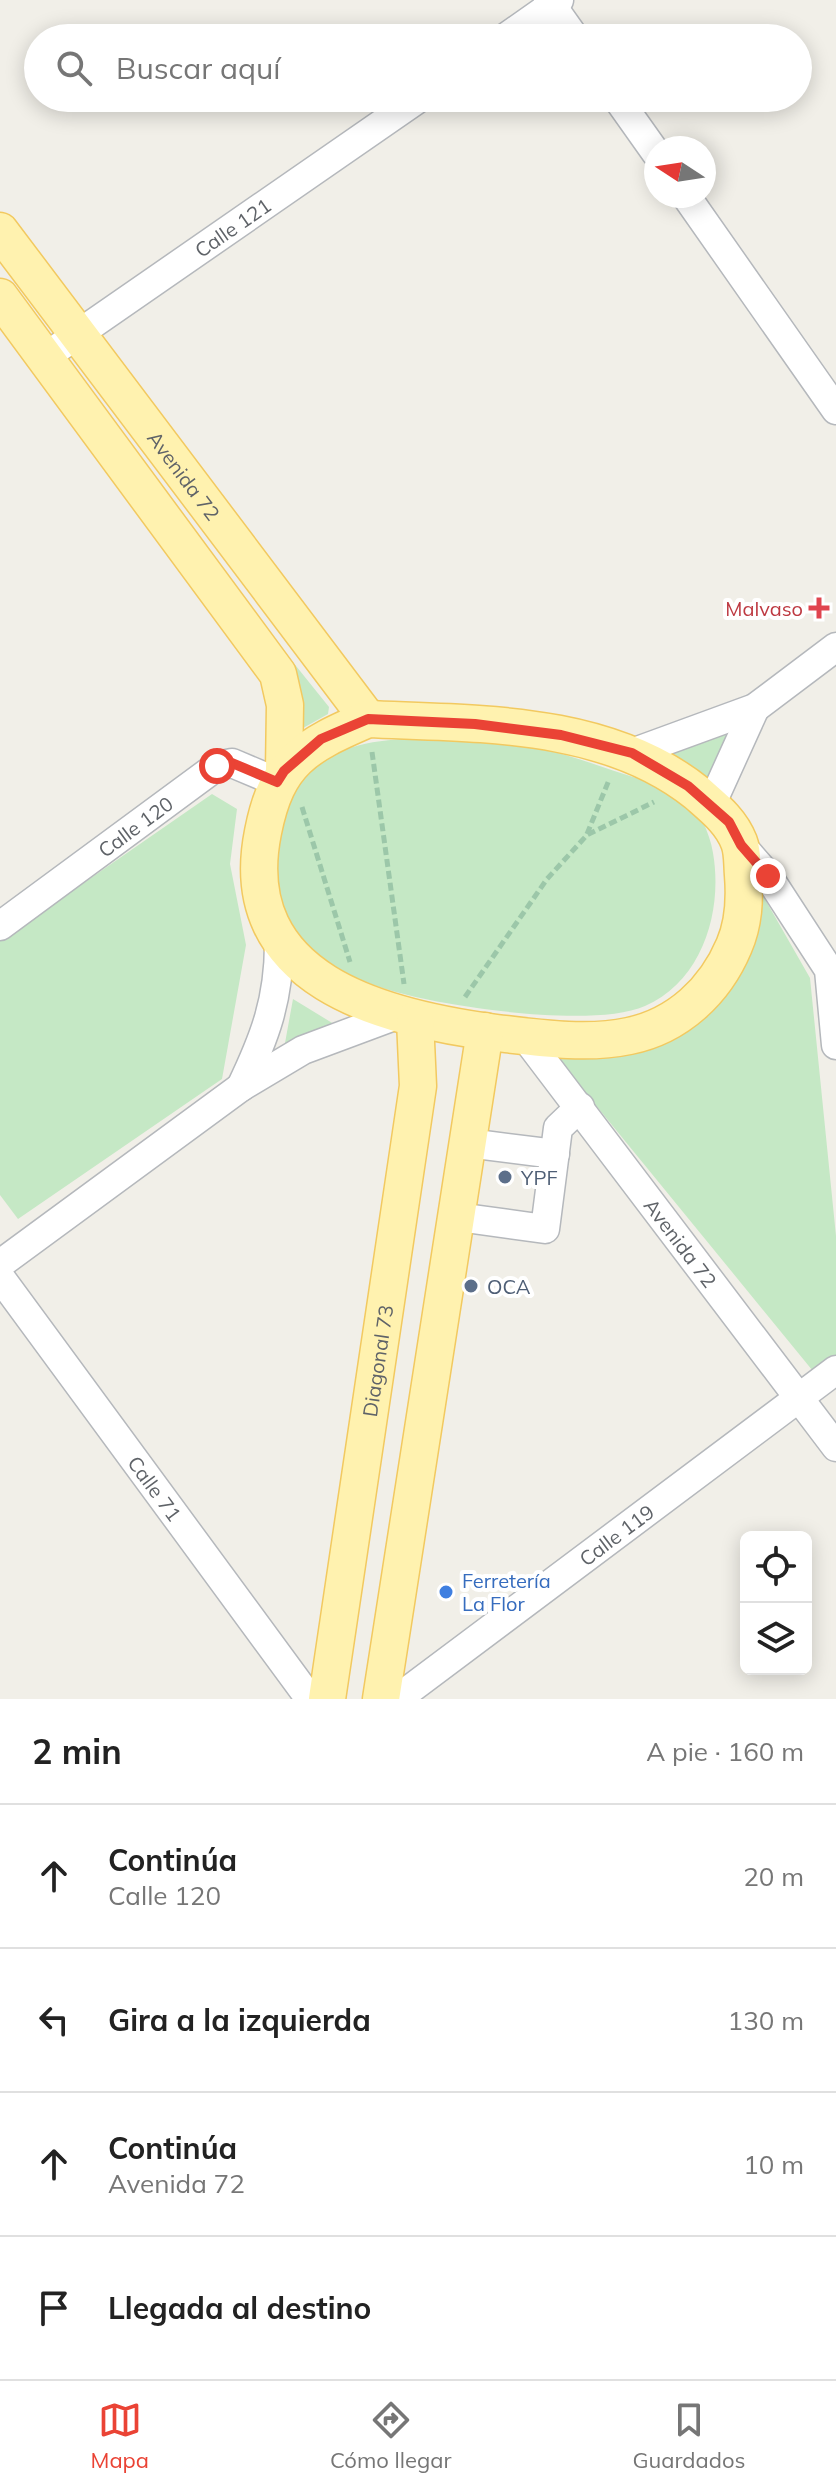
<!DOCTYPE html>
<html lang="es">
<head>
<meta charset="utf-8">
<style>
	:root { --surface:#fff; --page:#f2f2f2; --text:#222; --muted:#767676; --line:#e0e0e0; --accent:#ea4335 }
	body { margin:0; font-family:Mulish,sans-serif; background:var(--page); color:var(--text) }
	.controls { position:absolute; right:24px; bottom:24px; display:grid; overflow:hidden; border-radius:12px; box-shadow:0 4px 20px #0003 }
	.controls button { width:72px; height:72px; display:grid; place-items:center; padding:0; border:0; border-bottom:2px solid var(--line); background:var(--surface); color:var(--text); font:40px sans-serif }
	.compass { position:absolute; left:644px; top:136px; width:72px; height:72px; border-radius:50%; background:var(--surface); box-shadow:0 4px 20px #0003; rotate:282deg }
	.stop { position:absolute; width:24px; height:24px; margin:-18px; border:6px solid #ea4335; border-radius:50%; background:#fff }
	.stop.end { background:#ea4335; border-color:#fff; box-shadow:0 2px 8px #0008 }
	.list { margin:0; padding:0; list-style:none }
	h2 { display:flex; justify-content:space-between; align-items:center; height:104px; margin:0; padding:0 32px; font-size:34px }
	h2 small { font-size:26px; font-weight:400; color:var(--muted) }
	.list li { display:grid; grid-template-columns:52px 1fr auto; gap:24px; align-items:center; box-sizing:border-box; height:144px; padding:0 32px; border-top:2px solid var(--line) }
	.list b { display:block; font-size:30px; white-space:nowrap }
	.list p { margin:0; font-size:26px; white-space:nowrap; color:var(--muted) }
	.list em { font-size:26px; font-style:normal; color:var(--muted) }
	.icon { flex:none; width:44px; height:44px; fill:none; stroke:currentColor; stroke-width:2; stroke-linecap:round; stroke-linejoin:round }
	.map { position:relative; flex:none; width:836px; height:1699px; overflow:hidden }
	.search { position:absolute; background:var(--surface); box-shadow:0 4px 20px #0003; left:24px; right:24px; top:24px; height:88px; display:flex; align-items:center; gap:20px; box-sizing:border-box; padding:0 28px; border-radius:44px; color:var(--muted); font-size:30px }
	.sheet { height:680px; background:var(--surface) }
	nav { display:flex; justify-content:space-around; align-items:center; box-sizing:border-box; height:112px; border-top:2px solid var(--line); background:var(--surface); font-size:22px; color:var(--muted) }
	nav a { display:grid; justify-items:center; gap:4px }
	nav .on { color:var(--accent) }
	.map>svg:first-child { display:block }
</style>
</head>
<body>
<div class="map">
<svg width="836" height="1699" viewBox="0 0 836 1699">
	<rect width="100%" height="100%" fill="#f1efe8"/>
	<path fill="#c5e8c5" d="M288,656l41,51 -1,7 -32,18 4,-36z
		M753,711l-42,91 -75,-49z
		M439,737c32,4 67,4 99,11 52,11 99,35 151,43 8,19 21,41 24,62 10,57 -10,128 -68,153 -38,17 -127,8 -168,2 -49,-7 -119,-20 -159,-52 -17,-14 -39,-44 -43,-66 -3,-16 0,-63 7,-77 35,-72 86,-73 157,-76z
		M212,794l25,15 -7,55 16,81 -24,134 -204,140 -18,-24v-254z
		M762,894l48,84 26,258v127l-19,13 -259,-317 71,-7 105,-71z
		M293,999l54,33 -66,33z"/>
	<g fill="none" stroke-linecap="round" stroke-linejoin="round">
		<g stroke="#b5b8bc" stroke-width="31">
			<g id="minor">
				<path d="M548,0l27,38"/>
				<path d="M505,38l54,-38"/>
				<path d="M617,98l39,55"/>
				<path d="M686,196l150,214"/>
				<path id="s1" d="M45,357l374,-259"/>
				<path d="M632,753l123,-45 81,-61"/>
				<path d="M711,805l44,-97"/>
				<path d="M741,845l27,31 61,94 7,75"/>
				<path id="s2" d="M0,926l217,-160 15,-3 45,19"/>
				<path id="s3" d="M525,1037l311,410"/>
				<path d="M241,1087c24,-50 38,-87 38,-144"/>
				<path d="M468,1143l87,11"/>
				<path d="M458,1217l87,12 13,-101 22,-21"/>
				<path d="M0,1264l241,-177 62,-37 94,-35"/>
				<path id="s4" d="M0,1277l310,422"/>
				<path id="s5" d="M397,1699l439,-329"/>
			</g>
		</g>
		<g stroke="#f2c960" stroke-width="39">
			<g id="major">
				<path id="s6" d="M0,231l368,488"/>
				<path d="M0,297l278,377 7,31 -1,66"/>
				<path d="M368,719c110,5 238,1 329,74 17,15 34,28 42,49 4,10 3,22 4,33 2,25 1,48 -9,71 -19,45 -56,80 -105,90 -42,9 -90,2 -132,-3 -114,-15 -264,-52 -234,-201 14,-71 42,-86 105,-113z"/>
				<path id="s7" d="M327,1699l91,-613 -3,-66"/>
				<path d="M381,1699l104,-668"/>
			</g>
		</g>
		<path stroke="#9cc7a9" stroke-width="5" stroke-dasharray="8 4" stroke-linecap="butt" d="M372,752l32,232
			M302,807l48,155
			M587,834l22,-54
			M465,997l82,-118 40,-44 67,-33"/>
		<use href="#minor" stroke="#fff" stroke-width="28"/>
		<use href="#major" stroke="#fff2af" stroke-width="36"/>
	</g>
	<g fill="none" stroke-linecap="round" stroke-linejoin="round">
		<path stroke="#ea4335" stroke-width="10" d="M217,766l15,-3 45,19 7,-11 37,-32 47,-20 107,5 86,11 71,18 56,33 41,36 12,23 27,31"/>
	</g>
	<path fill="#e0444e" stroke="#fff" stroke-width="3" d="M815 596h8v8h8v8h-8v8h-8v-8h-8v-8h8z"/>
	<g fill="#5c6f8a" stroke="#fff" stroke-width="3">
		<circle cx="505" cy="1177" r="8"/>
		<circle cx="471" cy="1286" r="8"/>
	</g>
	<circle fill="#3f7fe0" stroke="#fff" stroke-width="3" cx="446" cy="1592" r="8"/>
	<g text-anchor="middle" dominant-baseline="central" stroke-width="8" stroke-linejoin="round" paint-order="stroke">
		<g font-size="20" fill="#5f6368" stroke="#fff">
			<text stroke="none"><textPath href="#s1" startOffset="228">Calle 121</textPath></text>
			<text stroke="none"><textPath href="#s6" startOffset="306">Avenida 72</textPath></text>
			<text stroke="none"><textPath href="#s2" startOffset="168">Calle 120</textPath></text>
			<text stroke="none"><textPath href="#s3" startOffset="258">Avenida 72</textPath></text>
			<text stroke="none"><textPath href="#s7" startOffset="342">Diagonal 73</textPath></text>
			<text stroke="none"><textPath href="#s4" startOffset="262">Calle 71</textPath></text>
			<text stroke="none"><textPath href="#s5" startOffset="274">Calle 119</textPath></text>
		</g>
		<g font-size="20" fill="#be3a42" stroke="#fff" text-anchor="end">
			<text x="803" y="608">Malvaso</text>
		</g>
		<g font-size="20" fill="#4e5e75" stroke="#fff" text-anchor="start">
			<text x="521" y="1177">YPF</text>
			<text x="487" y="1286">OCA</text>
		</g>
		<g font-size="20" fill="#366cbe" stroke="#fff" text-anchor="start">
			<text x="462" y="1580">Ferretería<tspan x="462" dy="23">La Flor</tspan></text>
		</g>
	</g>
</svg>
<div class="controls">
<button><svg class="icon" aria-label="locate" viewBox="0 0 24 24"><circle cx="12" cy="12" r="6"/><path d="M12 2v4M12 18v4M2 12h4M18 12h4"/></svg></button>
<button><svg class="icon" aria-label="layers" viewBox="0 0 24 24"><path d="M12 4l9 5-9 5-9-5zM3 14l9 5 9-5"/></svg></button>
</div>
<svg class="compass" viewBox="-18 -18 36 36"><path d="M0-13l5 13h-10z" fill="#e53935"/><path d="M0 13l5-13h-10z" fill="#767676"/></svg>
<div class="stop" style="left:217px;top:766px"></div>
<div class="stop end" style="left:768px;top:876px"></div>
<div class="search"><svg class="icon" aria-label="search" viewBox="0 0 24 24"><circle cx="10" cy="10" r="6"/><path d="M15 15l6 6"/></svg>Buscar aquí</div>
</div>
<section class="sheet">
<h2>2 min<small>A pie · 160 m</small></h2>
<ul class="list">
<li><svg class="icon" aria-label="ahead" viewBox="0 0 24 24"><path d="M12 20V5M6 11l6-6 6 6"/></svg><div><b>Continúa</b><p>Calle 120</p></div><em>20 m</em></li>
<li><svg class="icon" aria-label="left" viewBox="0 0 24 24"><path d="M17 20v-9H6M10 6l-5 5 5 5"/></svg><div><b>Gira a la izquierda</b></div><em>130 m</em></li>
<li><svg class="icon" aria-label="ahead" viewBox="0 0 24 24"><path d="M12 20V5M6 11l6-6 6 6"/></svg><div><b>Continúa</b><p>Avenida 72</p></div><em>10 m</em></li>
<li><svg class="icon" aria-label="arrive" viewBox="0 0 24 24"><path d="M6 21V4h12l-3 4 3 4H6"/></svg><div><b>Llegada al destino</b></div></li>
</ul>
</section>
<nav>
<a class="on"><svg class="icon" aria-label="map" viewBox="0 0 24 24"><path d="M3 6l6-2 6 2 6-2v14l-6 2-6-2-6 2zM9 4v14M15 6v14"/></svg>Mapa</a>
<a><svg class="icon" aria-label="directions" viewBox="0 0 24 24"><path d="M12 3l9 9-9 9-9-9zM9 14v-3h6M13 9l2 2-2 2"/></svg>Cómo llegar</a>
<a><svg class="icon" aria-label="saved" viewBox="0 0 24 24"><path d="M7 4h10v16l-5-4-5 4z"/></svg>Guardados</a>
</nav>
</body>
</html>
